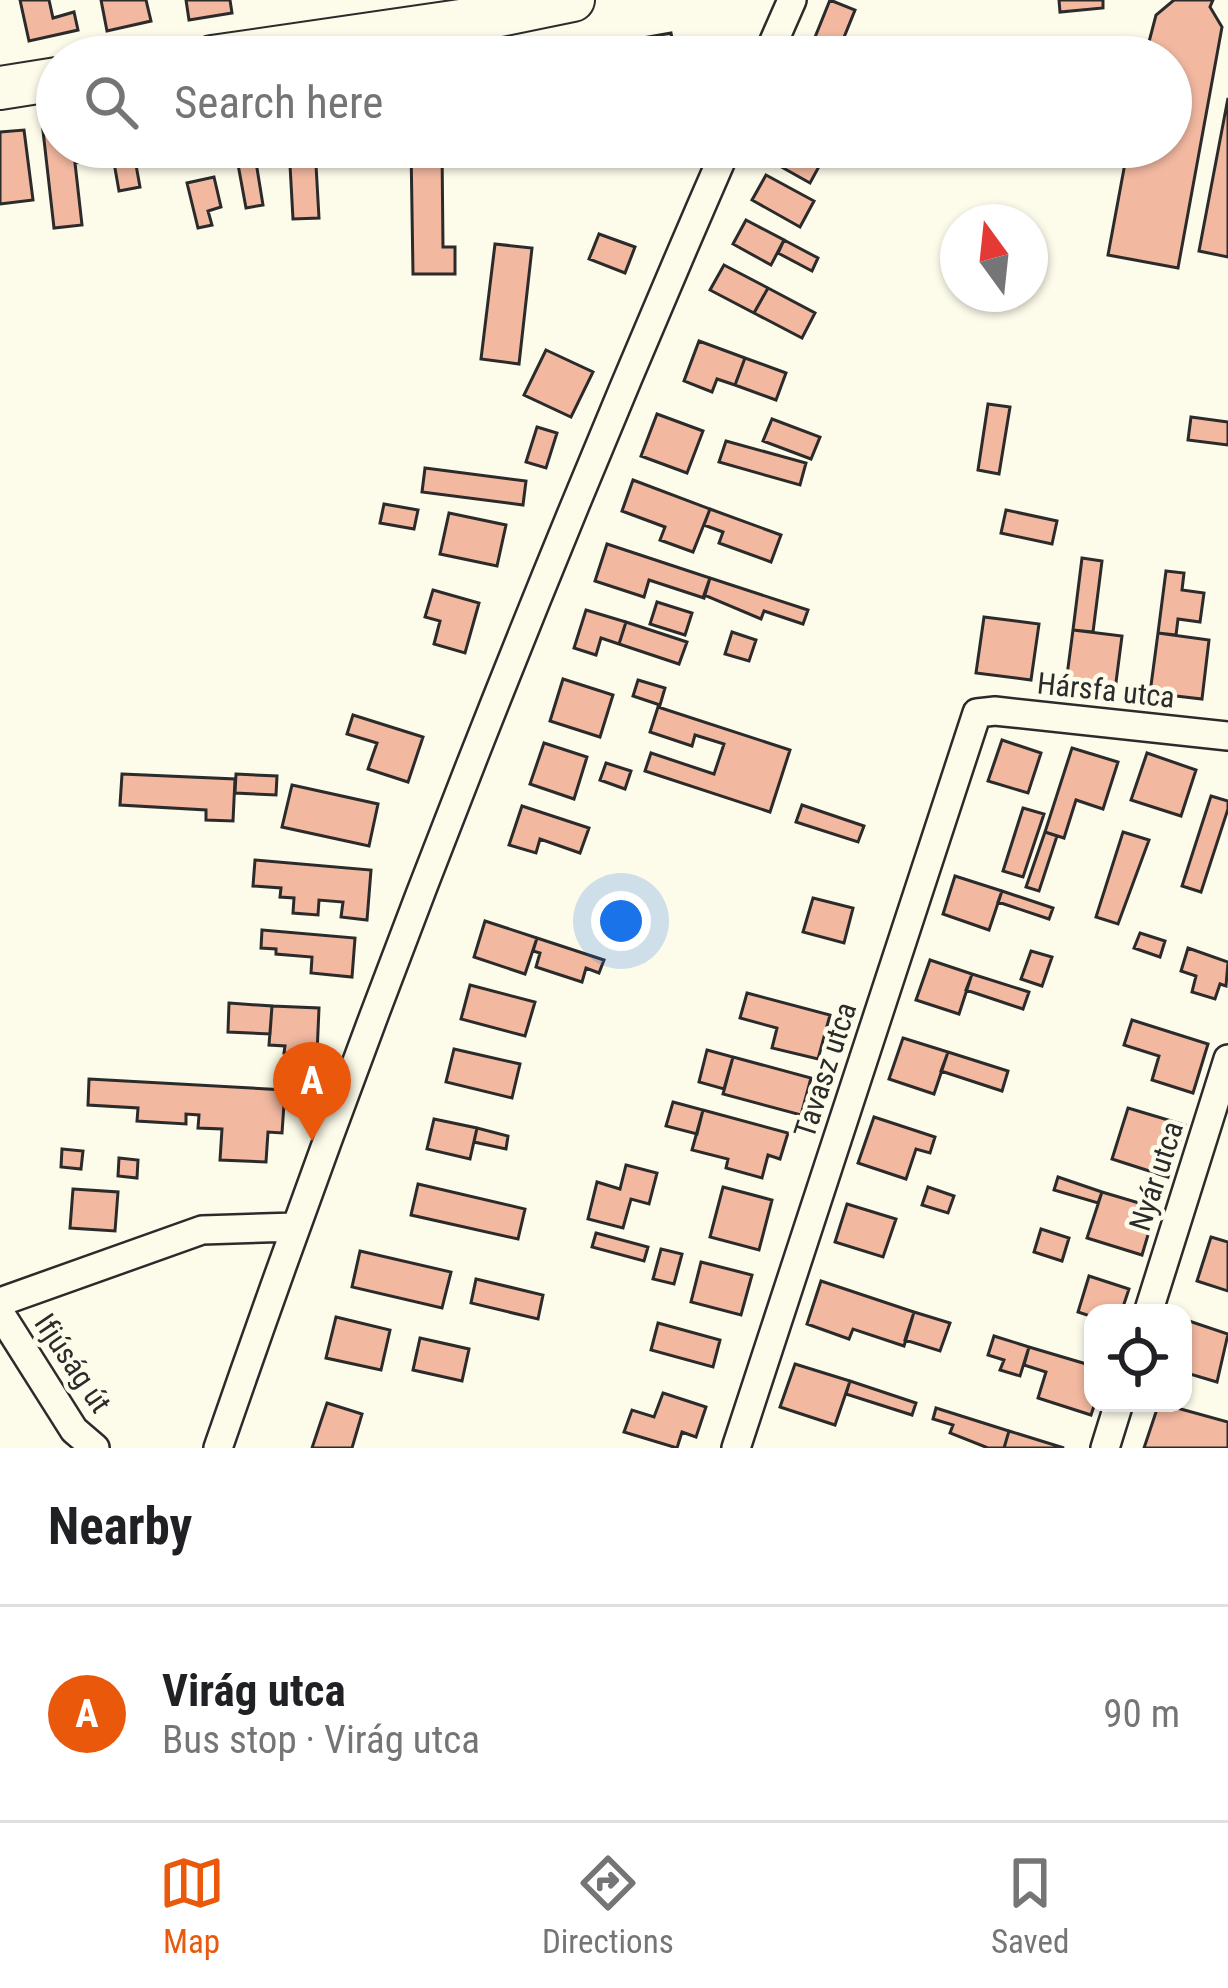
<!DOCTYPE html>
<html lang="en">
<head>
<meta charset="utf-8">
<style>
	:root { --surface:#fff; --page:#f6f6f6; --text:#202124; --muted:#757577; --line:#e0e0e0; --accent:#ea580c }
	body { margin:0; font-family:"Roboto Condensed",sans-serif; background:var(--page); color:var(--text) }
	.controls { position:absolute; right:36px; bottom:36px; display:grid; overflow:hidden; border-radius:24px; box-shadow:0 3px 9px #0004 }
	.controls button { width:108px; height:108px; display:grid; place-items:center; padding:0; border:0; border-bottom:3px solid var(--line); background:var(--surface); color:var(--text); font:60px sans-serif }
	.compass { position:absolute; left:940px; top:204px; width:108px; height:108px; border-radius:50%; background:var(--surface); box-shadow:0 3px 9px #0004; rotate:345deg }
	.you { position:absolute; left:621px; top:921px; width:42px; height:42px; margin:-30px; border:9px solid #fff; border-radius:50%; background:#1a73e8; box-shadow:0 0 0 18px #1a73e833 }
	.badge { display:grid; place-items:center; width:78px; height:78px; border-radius:50%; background:var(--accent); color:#fff; font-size:39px; font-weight:700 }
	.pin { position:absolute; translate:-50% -99px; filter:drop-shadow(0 3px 6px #0008) }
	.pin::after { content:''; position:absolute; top:63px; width:42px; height:36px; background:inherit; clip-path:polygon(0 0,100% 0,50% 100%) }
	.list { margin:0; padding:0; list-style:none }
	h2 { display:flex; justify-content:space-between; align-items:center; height:156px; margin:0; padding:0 48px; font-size:51px }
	h2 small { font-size:39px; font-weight:400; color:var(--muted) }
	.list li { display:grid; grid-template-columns:78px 1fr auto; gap:36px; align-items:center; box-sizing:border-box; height:216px; padding:0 48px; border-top:3px solid var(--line) }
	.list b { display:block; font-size:45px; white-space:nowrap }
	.list p { margin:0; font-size:39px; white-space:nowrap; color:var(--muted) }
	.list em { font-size:39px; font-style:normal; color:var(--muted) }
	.icon { flex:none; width:66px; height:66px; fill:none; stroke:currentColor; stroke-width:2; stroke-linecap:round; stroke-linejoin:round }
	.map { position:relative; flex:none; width:1228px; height:1448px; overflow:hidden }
	.search { position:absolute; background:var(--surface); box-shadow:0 3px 9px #0004; left:36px; right:36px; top:36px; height:132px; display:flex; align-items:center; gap:30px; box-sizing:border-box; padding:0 42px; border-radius:66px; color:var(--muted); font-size:45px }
	.sheet { height:372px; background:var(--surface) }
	nav { display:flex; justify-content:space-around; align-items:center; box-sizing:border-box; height:168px; border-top:3px solid var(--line); background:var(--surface); font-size:33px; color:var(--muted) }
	nav a { display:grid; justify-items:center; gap:6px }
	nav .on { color:var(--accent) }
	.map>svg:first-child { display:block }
</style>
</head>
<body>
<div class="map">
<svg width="1228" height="1448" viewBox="0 0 1228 1448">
	<rect width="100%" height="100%" fill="#fdfbea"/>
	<path fill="#f2b8a0" stroke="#2b2b2b" stroke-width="3" d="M20,0h29l4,18 21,-6 4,18 -49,11z
		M101,0h45l5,21 -44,10z
		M186,0h44l2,13 -43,7z
		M830,0l25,10 -19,47h-29z
		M1059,0h44v8l-43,4z
		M1174,0h39l-3,7 12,20 -44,241 -70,-13 20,-108h43v-90h-26l11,-42z
		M671,33l4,21 15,-3 1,6h-51l-3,-18z
		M514,47l27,3 -1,7h-27z
		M564,49l31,4 -1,4h-31z
		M1228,98v159l-29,-6z
		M57,121v26h29l2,14 -13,2 7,62 -28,3 -12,-106z
		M24,130l9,70 -33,4v-72z
		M112,147h45l1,3 -45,7z
		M289,147h26l4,71 -26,1z
		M365,147h25l1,10 -25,2z
		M411,147h31l1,100h12v27h-42z
		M504,147h28l-1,12 -28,-2z
		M649,147h36l-1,7z
		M776,147h46l6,3 -18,33 -41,-23z
		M134,154l6,33 -21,4 -6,-34z
		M255,156l8,49 -17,3 -9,-49z
		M766,175l48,26 -14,26 -48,-27z
		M214,177l7,30 -13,4 4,14 -14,3 -11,-45z
		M746,220l38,20 -13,25 -38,-21z
		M599,234l36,13 -10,26 -36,-14z
		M784,240l34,18 -6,13 -34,-18z
		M495,244l37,4 -13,116 -38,-5z
		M724,265l44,23 -14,25 -44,-23z
		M768,288l47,25 -13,25 -48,-25z
		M699,341l46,17 -10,27 -18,-6 -5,13 -28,-11z
		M546,350l47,22 -22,45 -47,-22z
		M745,358l41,15 -10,27 -41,-15z
		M988,404l22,3 -11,67 -21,-4z
		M657,414l46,17 -16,42 -46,-17z
		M1191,417l37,5v23l-40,-5z
		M772,419l48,18 -9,22 -48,-18z
		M537,427l20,6 -11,35 -20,-6z
		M726,441l80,22 -6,22 -81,-23z
		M425,468l101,13 -3,24 -101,-13z
		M633,480l77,29 -17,43 -33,-12 5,-13 -43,-16z
		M384,504l34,6 -4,19 -34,-6z
		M710,509l71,26 -10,27 -52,-19 4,-11 -19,-7z
		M1006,510l51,11 -5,23 -51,-11z
		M449,513l57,12 -9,41 -57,-12z
		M607,544l103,34 -6,20 -55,-18 -5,17 -49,-16z
		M1082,558l20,3 -9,71 -20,-2z
		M1166,571l18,2 -2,17 22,3 -4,29 -22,-3 -2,16 -18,-2z
		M710,578l98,32 -5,14 -39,-13 -3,8 -57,-24z
		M433,590l46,13 -14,50 -31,-9 6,-23 -15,-4z
		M657,602l35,11 -7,22 -35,-11z
		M586,610l40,12 -7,22 -18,-6 -5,17 -22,-7z
		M984,617l55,7 -8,56 -55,-7z
		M626,622l61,20 -8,22 -60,-20z
		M1073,630l49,6 -7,54 -49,-7z
		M732,632l24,8 -7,21 -24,-7z
		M1158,633l51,7 -7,59 -52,-6z
		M563,679l50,16 -13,42 -50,-16z
		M638,680l27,8 -5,17 -27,-9z
		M658,707l132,43 -20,62 -125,-41 6,-18 63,21 10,-30 -29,-9 -3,11 -42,-14z
		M353,715l70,22 -15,45 -40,-13 9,-26 -30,-9z
		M1002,740l39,13 -13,40 -40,-12z
		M544,743l43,14 -13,42 -44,-15z
		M1072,748l46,14 -15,47 -27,-9 -12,38 -19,-6z
		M1147,753l49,17 -15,46 -50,-16z
		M606,763l25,8 -6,18 -25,-9z
		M122,774l113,5 -2,42 -27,-1v-10l-86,-5z
		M236,774l41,2 -1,19 -41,-2z
		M292,785l86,19 -9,42 -87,-19z
		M1211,796l17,5v8l-27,83 -19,-6z
		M802,805l62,21 -6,16 -62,-20z
		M522,806l67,22 -9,25 -40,-14 -4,14 -27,-8z
		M1023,808l21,6 -21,63 -20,-6z
		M1045,832l12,4 -18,55 -13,-4z
		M1123,832l26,8 -31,84 -22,-7z
		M255,860l116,10 -4,50 -26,-3 2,-15 -24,-2 -1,15 -25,-2 1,-15 -14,-1 1,-9 -28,-2z
		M955,876l47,15 -13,39 -46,-16z
		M1002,891l51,17 -4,11 -51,-17z
		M813,898l40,10 -9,35 -41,-11z
		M485,921l52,17 -12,36 -51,-17z
		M262,930l93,8 -3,39 -41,-4 1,-16 -36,-3v-5l-15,-1z
		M1140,933l25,8 -5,16 -26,-9z
		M537,938l67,22 -5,13 -13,-5 -4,14 -46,-15 4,-14 -7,-2z
		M1188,948l40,14 -2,24 -6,-2 -5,15 -23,-7 4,-16 -15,-5z
		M1031,951l21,6 -10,29 -21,-7z
		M930,960l42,14 -13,40 -43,-14z
		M972,974l57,18 -6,17 -57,-19z
		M470,985l65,17 -10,34 -64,-17z
		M747,993l83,22 -12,44 -46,-11 5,-20 -37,-10z
		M229,1003l43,3 -2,28 -42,-2z
		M272,1006l47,2 -2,46 -33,-1 1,-7 -16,-1z
		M1132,1020l76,24 -15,49 -41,-13 7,-24 -35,-11z
		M903,1038l45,14 -14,42 -45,-15z
		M454,1049l66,15 -8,34 -66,-16z
		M707,1050l26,7 -9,32 -25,-7z
		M948,1052l60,19 -6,20 -61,-20z
		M733,1057l78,21 -10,37 -78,-21z
		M89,1079l196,11 -3,43 -14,-1 -2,30 -46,-2 2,-31 -24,-1 1,-13 -13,-1v10l-49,-3 1,-13 -50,-3z
		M673,1102l30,8 -6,24 -31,-8z
		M1128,1108l57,17 -17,52 -56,-18z
		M703,1110l85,23 -8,26 -12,-4 -6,23 -36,-10 2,-9 -36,-9z
		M874,1117l61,20 -5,16 -14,-4 -10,30 -48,-16z
		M434,1119l43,9 -7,31 -43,-10z
		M477,1128l31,8 -2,13 -32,-7z
		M62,1149l21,2 -2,18 -20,-2z
		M119,1158l19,2 -1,18 -19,-2z
		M626,1165l31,8 -8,31 -18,-5 -8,29 -35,-9 9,-37 23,7z
		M1058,1177l44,15 -4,11 -44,-13z
		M418,1184l107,25 -7,30 -107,-24z
		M723,1187l49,13 -13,50 -49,-13z
		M928,1187l26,9 -6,17 -26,-8z
		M73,1189l45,3 -3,39 -45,-3z
		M1102,1192l54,16 -14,47 -55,-17z
		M847,1204l49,15 -13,38 -48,-15z
		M1041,1229l28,9 -7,23 -28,-9z
		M596,1233l52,14 -4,14 -52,-14z
		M1211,1237l17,5v49l-31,-10z
		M661,1249l21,5 -8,30 -21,-5z
		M360,1251l91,21 -9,36 -90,-21z
		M701,1262l51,13 -11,40 -50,-13z
		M1089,1276l40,13 -8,24h-28v4l-15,-5z
		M476,1279l67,16 -5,24 -67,-16z
		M821,1281l93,31 -10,34 -51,-17 -4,10 -42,-15z
		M914,1312l36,11 -10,28 -35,-11z
		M336,1317l54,13 -9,40 -55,-12z
		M1186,1320l42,14 -11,48 -34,-10z
		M658,1323l62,17 -7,27 -62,-17z
		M994,1336l35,11 -9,29 -20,-6 4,-10 -16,-5z
		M420,1338l49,11 -7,32 -49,-11z
		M1029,1347l64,19 2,37 -4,12 -53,-17 8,-26 -22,-7z
		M795,1364l55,17 -15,44 -55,-18z
		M850,1381l66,22 -4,12 -66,-21z
		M663,1393l43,14 -10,30 -14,-5 -5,16 -53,-16 8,-22 22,7z
		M327,1403l35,11 -10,34h-40z
		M1159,1403l69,19v26h-84z
		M936,1408l73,23 -5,17h-16l-38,-15 3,-8 -20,-6z
		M1009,1431l55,17h-60z"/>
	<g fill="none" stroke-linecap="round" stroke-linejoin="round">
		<g stroke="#2b2b2b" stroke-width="32">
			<path id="minor" d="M767,57l25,-57
				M0,1302l202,-72 93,-3
				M0,1313l74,117 21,18
				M1148,1313l80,-254
				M218,1448c152,-440 323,-875 509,-1301
				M736,1448l241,-735 18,-2 233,25
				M1105,1448l14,-45"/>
		</g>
		<g stroke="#2b2b2b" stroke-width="46">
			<path id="primary" d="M212,57l283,-41 78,-16
				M0,88l57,-9"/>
		</g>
		<use href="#minor" stroke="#fdfbea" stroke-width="27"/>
		<use href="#primary" stroke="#fdfbea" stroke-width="42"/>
	</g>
	<g text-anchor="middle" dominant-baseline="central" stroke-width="9" stroke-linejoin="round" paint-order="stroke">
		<g font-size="30" fill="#2b2b2b" stroke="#fdfbea">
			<text transform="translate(1106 690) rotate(6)">Hársfa utca</text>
			<text transform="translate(825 1070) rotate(-72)">Tavasz utca</text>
			<text transform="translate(1156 1176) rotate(-72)">Nyár utca</text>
			<text transform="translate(73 1363) rotate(56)">Ifjúság út</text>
		</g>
	</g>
</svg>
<div class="controls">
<button><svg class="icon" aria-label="locate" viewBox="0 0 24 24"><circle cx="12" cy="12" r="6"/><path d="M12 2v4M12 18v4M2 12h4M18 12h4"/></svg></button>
</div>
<svg class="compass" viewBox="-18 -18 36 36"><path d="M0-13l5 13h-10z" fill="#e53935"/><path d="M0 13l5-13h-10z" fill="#757577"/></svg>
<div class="you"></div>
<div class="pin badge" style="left:312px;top:1141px">A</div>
<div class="search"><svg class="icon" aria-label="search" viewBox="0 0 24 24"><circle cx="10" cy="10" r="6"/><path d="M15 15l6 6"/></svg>Search here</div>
</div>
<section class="sheet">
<h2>Nearby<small></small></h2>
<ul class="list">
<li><span class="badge">A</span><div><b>Virág utca</b><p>Bus stop · Virág utca</p></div><em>90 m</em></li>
</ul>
</section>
<nav>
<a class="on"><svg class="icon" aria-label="map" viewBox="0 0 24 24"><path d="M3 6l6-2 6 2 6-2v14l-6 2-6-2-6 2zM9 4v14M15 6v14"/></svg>Map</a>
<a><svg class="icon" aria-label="directions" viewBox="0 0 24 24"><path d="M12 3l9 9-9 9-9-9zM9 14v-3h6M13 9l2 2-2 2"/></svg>Directions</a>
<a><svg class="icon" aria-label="saved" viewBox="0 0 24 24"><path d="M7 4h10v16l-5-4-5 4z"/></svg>Saved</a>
</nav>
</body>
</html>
